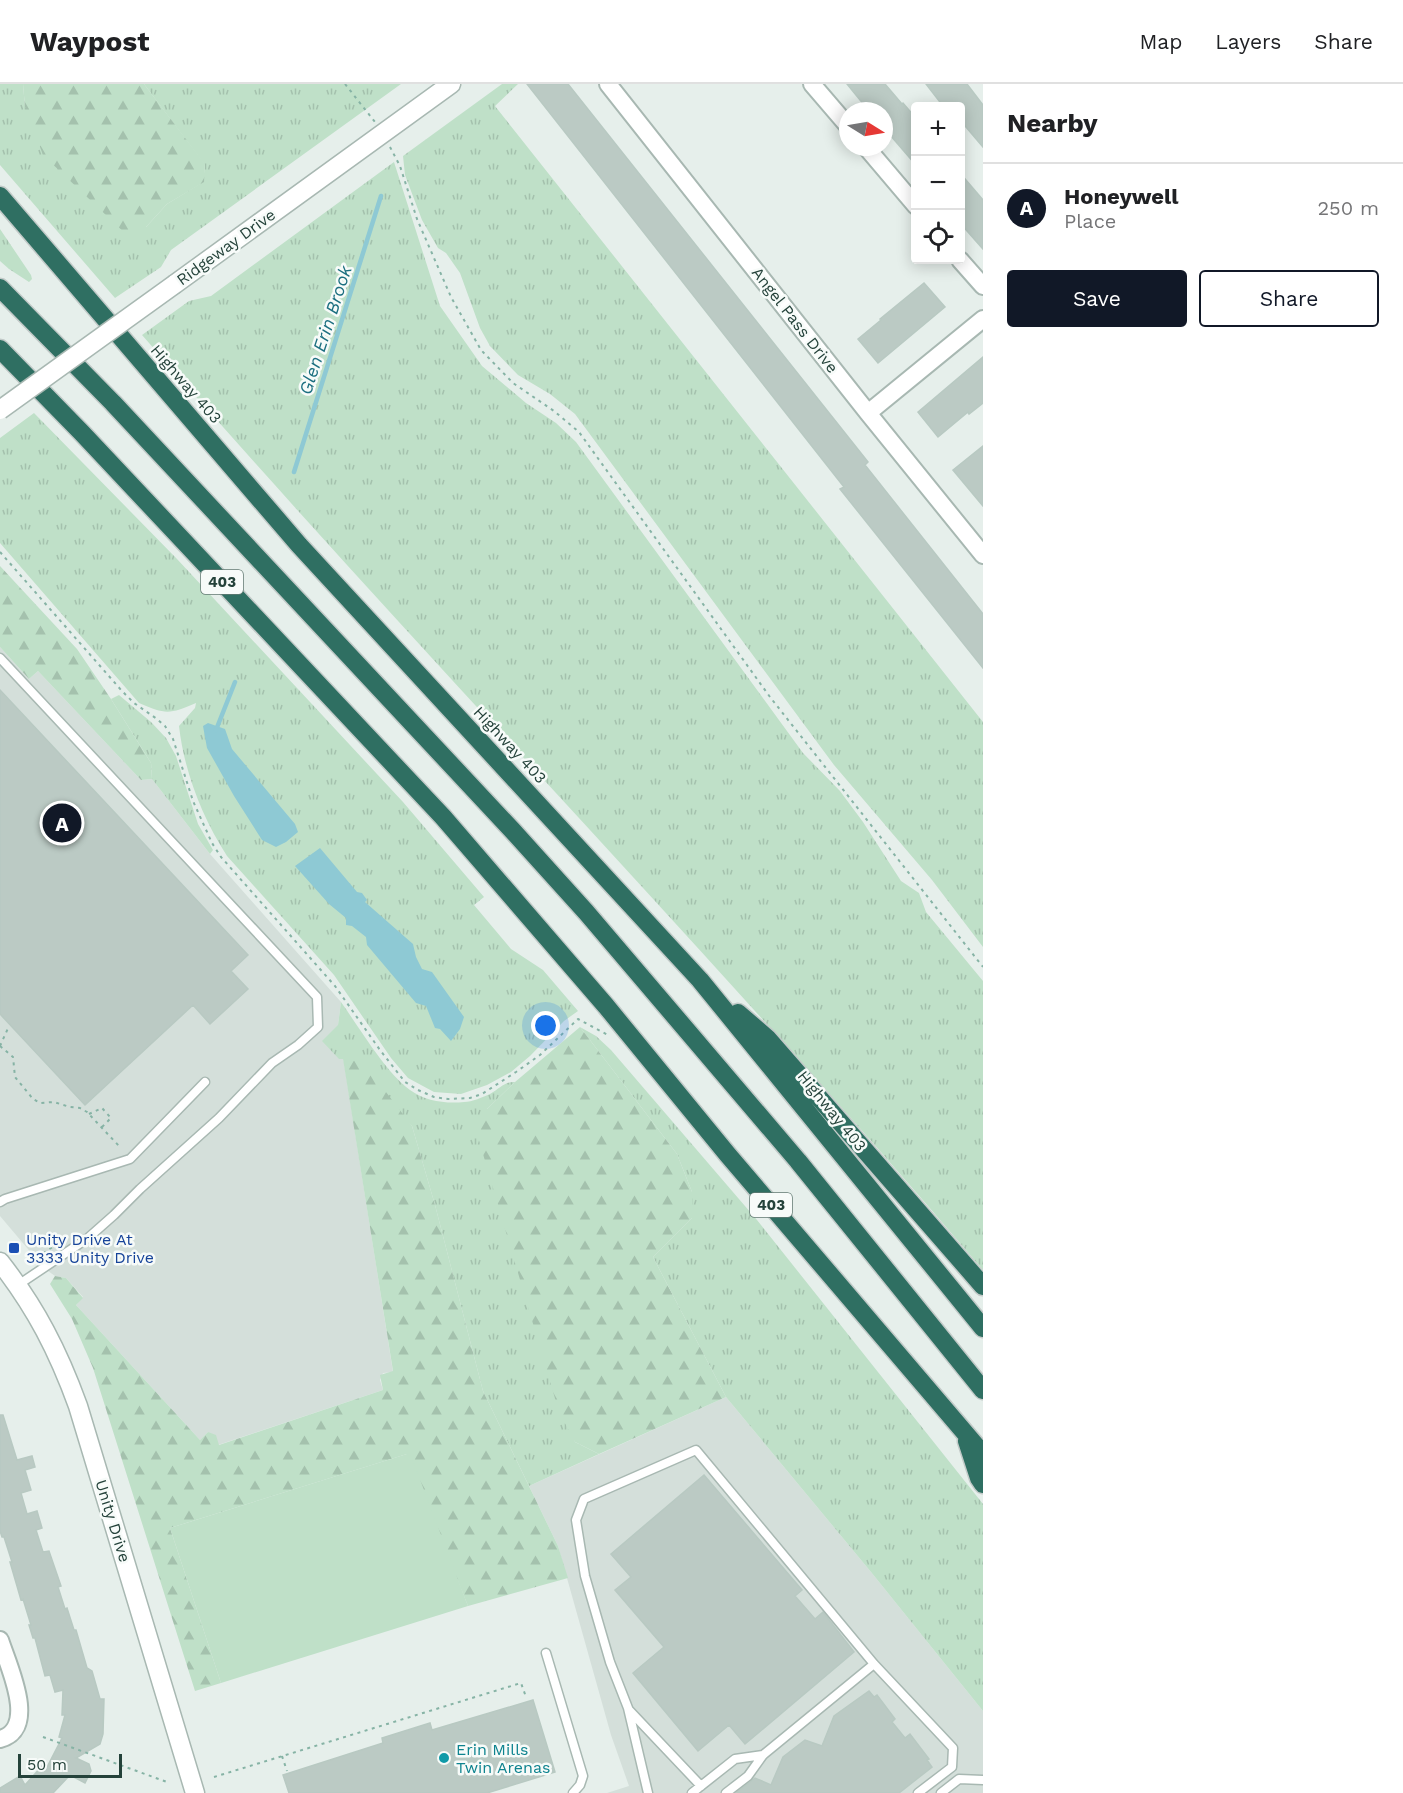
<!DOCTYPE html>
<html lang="en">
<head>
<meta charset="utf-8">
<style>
	:root { --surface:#fff; --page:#f6f6f6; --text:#202124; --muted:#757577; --line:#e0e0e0; --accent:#111827 }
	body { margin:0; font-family:"Work Sans",sans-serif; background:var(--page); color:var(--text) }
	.controls { position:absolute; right:18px; top:18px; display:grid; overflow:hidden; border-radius:6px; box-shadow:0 3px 15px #0003 }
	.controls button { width:54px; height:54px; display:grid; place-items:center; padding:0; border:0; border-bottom:2px solid var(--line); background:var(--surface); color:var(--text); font:30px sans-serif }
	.compass { position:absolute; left:839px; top:18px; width:54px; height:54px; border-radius:50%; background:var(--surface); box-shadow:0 3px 15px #0003; rotate:101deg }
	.scale { position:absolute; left:18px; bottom:15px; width:104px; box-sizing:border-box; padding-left:6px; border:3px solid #24423a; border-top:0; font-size:16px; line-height:21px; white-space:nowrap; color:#24423a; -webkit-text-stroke:4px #f7fbf9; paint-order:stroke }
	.you { position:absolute; left:546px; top:942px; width:21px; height:21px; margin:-15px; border:4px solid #fff; border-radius:50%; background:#1a73e8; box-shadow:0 0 0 9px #1a73e833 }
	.badge { display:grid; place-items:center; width:39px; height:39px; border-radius:50%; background:var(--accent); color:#fff; font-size:20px; font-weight:700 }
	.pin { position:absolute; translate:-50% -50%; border:3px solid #fff; box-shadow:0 2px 6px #0006 }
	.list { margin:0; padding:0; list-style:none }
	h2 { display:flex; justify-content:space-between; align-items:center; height:78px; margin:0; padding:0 24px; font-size:26px }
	h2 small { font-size:20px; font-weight:400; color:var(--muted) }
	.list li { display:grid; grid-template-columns:39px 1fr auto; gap:18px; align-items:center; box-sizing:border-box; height:90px; padding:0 24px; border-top:2px solid var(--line) }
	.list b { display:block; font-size:22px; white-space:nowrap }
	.list p { margin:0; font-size:20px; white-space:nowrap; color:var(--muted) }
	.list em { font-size:20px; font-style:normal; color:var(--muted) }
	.actions { display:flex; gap:12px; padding:18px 24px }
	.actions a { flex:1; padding:14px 0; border:2px solid var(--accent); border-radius:6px; text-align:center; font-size:21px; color:var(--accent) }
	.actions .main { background:var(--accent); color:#fff }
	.icon { flex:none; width:33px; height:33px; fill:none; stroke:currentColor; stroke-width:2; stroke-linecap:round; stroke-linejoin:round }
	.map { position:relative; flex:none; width:983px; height:1709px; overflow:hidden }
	header { display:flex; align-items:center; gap:36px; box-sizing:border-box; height:84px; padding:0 30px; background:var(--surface); border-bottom:2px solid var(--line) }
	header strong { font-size:28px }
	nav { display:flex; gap:33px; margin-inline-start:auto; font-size:21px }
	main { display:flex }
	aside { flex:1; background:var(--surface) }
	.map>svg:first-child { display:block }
</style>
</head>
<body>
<header>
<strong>Waypost</strong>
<nav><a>Map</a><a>Layers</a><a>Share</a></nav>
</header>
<main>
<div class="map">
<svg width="983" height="1709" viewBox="0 0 983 1709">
	<defs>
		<pattern id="grass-tufts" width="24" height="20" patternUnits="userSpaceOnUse" patternTransform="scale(1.5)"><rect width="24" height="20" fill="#bfe0c8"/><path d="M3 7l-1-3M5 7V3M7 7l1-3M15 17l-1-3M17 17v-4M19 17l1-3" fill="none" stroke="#a4c1ad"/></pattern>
		<pattern id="forest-firs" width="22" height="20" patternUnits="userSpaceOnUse" patternTransform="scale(1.5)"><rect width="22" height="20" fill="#bfe0c8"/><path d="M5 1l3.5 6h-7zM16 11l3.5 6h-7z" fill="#a4c1ad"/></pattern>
	</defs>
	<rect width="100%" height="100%" fill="#e6efeb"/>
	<path fill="#d4dfda" d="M0,563l29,32 9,-8 103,109 11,-1 58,75 131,148 -3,23 55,347 -10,1 -3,7 3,10 -165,55 -10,-13 -8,8 -124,-135 7,-8 -17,-19 -11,-2 -11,-8 -44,-52z
		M726,1313l145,175 112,139v82h-376l22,-7 -18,-51 -53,-189 -29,-60z"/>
	<path fill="url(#grass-tufts)" d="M0,0h23l2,23 121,120 21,-23 36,-22 2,-17 -61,-81h257l-230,166 -10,17 -46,31 -115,-133z
		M502,0h16l-23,22 488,616v225l-51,-67 -98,-115 -259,-351 -25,-20 -32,-19 -28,-29 -10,-18 -20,-55 -14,-20 -8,-5 -16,-28 -17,-45 -2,-19z
		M394,78l46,144 42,60 44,37 30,20 20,19 227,311 37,38 23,31 38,59 18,12 7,19 57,69v289c-272,-319 -566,-619 -841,-935l47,-34 22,-5z
		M0,145l31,46 1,4 -3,3 -20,-13 -9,-8z
		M34,329l143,146 226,243 81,95 -10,8 37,44 32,21 35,41 -14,10 -34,35 -19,16 -24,13 -26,9 -27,-2 -26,-14 -17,-20 -57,-83 -107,-119c-25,-39 -43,-85 -48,-130l16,-18 1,-5c-26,11 -30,12 -57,0l-139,-160v-105z
		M119,611l32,27 15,16 10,18 22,68 15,26 -3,4 -58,-75 -1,-16 -40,-64z
		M341,918c18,25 45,71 69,88 15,11 36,14 54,12 8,0 19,-5 26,-8 9,-5 15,-13 25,-12l-28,27 88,333 24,12 -70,32 -46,-95 -48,-186 -23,-79 -69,-67h-4l-17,-18 16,-16z
		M580,943l16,9 15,14 146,170 226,284v207l-112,-139 -145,-175 -73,-140 39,-39v-26l-15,-38z"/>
	<path fill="url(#forest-firs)" d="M23,0h121l61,80 -1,18 -37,22 -21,23 -16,11 -87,-83 -18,-48z
		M0,482l77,83 34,50 40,64 1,16 -11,1 -103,-109 -9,8 -29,-32z
		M580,943l97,127 15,38v26l-39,39 73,140 -127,57 -24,-12 -16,-30 -81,-275 9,-28 28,-27z
		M343,975l20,3 49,64 23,79 48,186 75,155 10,32 -100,28 -61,-152 -237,74 51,155 -26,8 -102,-323 -21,-49 -22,-35 5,-8 11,2 17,20 -7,7 124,135 8,-8 8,3 3,10 164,-55 -3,-15 13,-4z"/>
	<path fill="#bfe0c8" d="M410,1369l58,153 -247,77 -51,-155z"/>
	<path fill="#8ec9d4" d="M208,639l17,6 7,20 63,75 3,8 -12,10 -10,5 -14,-7 -28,-44 -27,-48 -4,-22z
		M320,764l37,44 5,1 5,7 -2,2 48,42 3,13 6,12 10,3 32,45 -4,12 -9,12 -11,-12 -5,-1 -9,-22 -10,-3 -49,-58 -1,-8 -14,-11 -6,-1v-7l-17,-14 -34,-38z"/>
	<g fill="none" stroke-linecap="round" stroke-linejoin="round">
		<path stroke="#8ec9d4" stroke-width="4.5" d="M294,388l87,-276
			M216,646l19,-48"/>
	</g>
	<path fill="#bbcac4" stroke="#b8c9c2" stroke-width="1.5" d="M527,0h41l300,378 -3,3 118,149v54l-143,-179 4,-2z
		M847,0h38l17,20 1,-1 12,14v47l-31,-36v-17h-15z
		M926,0h41l16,21v42l-23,-27v-14h-17z
		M960,89l23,27v49l-23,-26z
		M924,199l21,24 -67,56 -20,-24 23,-19 -1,-1z
		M983,273v46l-14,11 -1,-2 -30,25 -20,-25z
		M983,362v60l-30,-36z
		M0,606l248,265 -17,16 17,18 -38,35 -17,-19 -108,100 -85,-91z
		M0,1331h3l14,45 15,-4 3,11 -10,3 6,20 -10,3 6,21 10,-3 5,17 -6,2 7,22 6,-1 12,35 -3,1 7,22 2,-1 7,22h2l11,38 5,3 8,28h4l-1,35 -3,10 -24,14 13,6 2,7 -6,12 -15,-8 -17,18h-53v-5l20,-12 5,9 17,-19 4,3 16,-31 -3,-1 6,-22h-3l1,-25 -8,2 -5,-17 -5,1 -10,-38h-2l-4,-13h2l-8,-26 -2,1 -4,-14 -7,-24h2l-8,-25h-2l-2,-6z
		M704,1391l98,115 -7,6 20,23 8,-7 31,40 -109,92 -16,-19 -31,26 -65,-78 31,-26 -49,-57 16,-13 -20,-23z
		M869,1607l5,6 3,-2 18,24 -3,3 13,16 5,-4 19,25 -2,1 5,7 -33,26h-163l19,-15 16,7 12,-28 22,-17 17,6 12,-30z
		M533,1616l22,72 -68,21h-198l-6,-18 100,-32 -1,-5 48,-15 2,7z"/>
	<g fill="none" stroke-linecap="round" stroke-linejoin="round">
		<g stroke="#a8b8b2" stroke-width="11">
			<path id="service" d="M0,574l317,339 1,30 -20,18 -26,18 -53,55 -79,71 -26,26 -26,23 -70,47
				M0,1118l5,-3 125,-40 75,-77
				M546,1569l37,123 -3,9 -7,8
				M629,1626l72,76
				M648,1709l-20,-85 -18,-46 -25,-86 -9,-56 8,-21 112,-49 178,214 79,84 -1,19 -34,26
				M692,1709l43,-34 28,-4
				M726,1709l22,-17 15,-21 111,-91
				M941,1709l18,-14 24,1"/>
		</g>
		<g stroke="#a8b8b2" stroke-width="20">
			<path id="minor" d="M608,0l260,329 115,142
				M812,0l36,42
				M866,63l50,59
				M960,176l23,26
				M868,329l115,-94
				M0,1556c8,25 39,89 0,99"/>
		</g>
		<g stroke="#a8b8b2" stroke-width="21">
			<path id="tertiary" d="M175,200l276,-200
				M0,1178c36,46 58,89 78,144l117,387"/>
		</g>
		<g stroke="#c2cac8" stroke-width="21">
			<path id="motorway" d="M0,112l299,349 401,435 283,348
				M0,204l113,115 399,427 74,82 212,249 185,229
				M0,265l82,84 361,384 163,189 122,149 255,299
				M738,929l29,25 216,248
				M967,1357l12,37 4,6"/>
		</g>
		<path stroke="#86b3a5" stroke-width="2" stroke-dasharray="3 4.5" stroke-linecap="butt" d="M345,0l30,38
			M390,63l10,19 17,53 34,78 30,53 32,33 41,28 25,21 191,265 213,270
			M0,468l122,139 12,12 23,16 8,7 8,13 20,62 19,42 9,14 114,129 45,64 25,32 13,8 16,7 14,2 22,-1 12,-4 34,-22 24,-17 38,-36 30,16
			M0,962l13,11 2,20 18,22 7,4 14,-1 16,5 10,1 7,4 32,34
			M0,962l9,-20
			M89,1030l13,-6 9,10 -10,10
			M31,1178l27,-19
			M43,1653l124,45
			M282,1672l5,15
			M214,1693l307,-94 5,14"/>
		<use href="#service" stroke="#fff" stroke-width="8"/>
		<use href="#minor" stroke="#fff" stroke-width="16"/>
		<use href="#tertiary" stroke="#fff" stroke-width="18"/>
		<use href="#motorway" stroke="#2f6f62" stroke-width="18"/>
		<g stroke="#a8b8b2" stroke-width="21" stroke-linecap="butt">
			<path id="tertiary-bridge" d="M0,326l175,-126"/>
		</g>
		<use href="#tertiary-bridge" stroke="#fff" stroke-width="18"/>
	</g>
	<rect fill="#1a4fb4" stroke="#f7fbf9" stroke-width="2" x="8" y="1158" width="12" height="12" rx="3"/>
	<circle fill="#0f9aa8" stroke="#f7fbf9" stroke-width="2" cx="444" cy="1674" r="6"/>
	<g text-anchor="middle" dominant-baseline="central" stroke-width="5" stroke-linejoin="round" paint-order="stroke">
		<g fill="#f7fbf9" stroke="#637a73" stroke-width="1.5">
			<rect x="201" y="486" width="42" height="24" rx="4.5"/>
			<rect x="750" y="1109" width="42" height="24" rx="4.5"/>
		</g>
		<g font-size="15" font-weight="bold" fill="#24423a">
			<text x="222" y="498">403</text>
			<text x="771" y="1121">403</text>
		</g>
		<g font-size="16" fill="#24423a" stroke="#f7fbf9">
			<text transform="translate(226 163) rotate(-36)">Ridgeway Drive</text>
			<text transform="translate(795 236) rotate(52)">Angel Pass Drive</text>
			<text transform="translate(186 300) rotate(49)">Highway 403</text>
			<text transform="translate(510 661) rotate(47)">Highway 403</text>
			<text transform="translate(832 1027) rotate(51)">Highway 403</text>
			<text transform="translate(113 1437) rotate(73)">Unity Drive</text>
		</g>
		<g font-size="16" fill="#164399" stroke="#f7fbf9" text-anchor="start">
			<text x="26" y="1155">Unity Drive At<tspan x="26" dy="18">3333 Unity Drive</tspan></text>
		</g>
		<g font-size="16" fill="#0d838f" stroke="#f7fbf9" text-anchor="start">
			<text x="456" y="1665">Erin Mills<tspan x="456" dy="18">Twin Arenas</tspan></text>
		</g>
		<g font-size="18" font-style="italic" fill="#1c6f80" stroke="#f7fbf9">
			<text transform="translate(325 246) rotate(-72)">Glen Erin Brook</text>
		</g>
	</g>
</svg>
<div class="controls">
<button>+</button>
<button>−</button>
<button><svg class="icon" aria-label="locate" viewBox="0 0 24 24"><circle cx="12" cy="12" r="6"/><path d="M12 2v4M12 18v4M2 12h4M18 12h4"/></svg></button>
</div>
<svg class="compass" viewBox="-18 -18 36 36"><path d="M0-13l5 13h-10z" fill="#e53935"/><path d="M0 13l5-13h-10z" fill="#757577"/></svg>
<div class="scale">50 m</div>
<div class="you"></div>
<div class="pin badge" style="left:62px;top:739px">A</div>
</div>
<aside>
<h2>Nearby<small></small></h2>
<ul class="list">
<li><span class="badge">A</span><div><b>Honeywell</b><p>Place</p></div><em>250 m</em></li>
</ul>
<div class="actions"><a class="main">Save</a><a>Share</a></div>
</aside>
</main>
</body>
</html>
